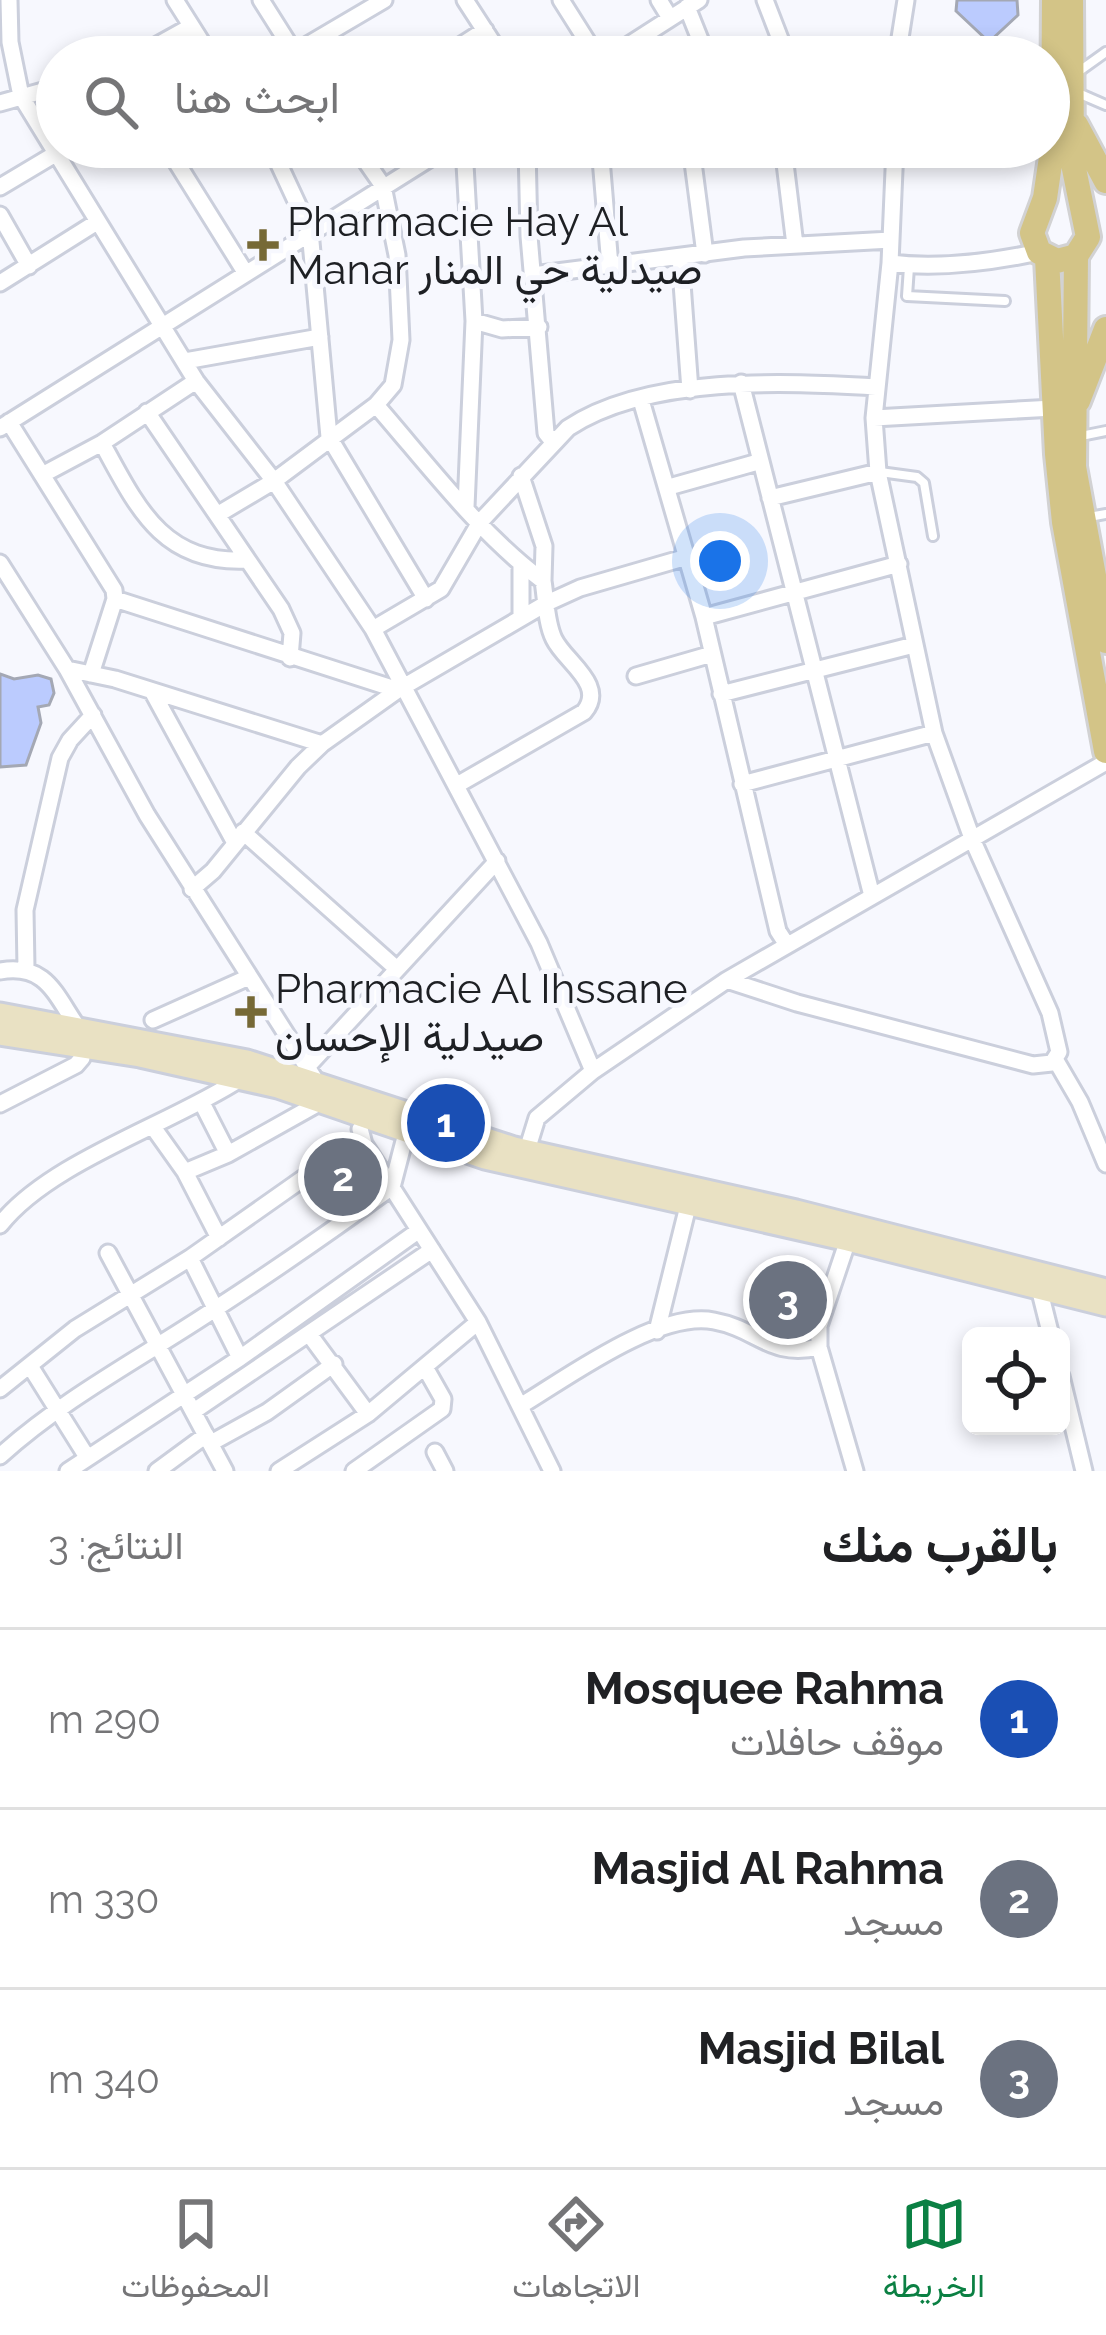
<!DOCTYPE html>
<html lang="ar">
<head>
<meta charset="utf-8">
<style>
	:root { --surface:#fff; --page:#f2f2f2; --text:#202124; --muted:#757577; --line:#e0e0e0; --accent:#0b8043 }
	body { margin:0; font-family:Raleway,Vazirmatn,sans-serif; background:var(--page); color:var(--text); direction:rtl }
	.controls { position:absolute; right:36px; bottom:36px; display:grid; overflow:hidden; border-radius:18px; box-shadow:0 6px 18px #0003 }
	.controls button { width:108px; height:108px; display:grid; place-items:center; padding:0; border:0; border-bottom:3px solid var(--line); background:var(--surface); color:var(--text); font:60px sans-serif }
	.you { position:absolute; left:720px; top:561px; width:42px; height:42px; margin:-30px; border:9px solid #fff; border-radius:50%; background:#1a73e8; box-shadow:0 0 0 18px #1a73e833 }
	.badge { display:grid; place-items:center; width:78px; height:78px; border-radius:50%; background:var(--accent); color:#fff; font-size:39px; font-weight:700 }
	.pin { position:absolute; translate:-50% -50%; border:6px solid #fff; box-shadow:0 3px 12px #0006 }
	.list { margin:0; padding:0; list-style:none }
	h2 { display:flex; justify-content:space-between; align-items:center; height:156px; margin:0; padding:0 48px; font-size:51px }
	h2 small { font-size:39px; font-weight:400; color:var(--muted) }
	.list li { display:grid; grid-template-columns:78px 1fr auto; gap:36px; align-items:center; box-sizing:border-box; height:180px; padding:0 48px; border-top:3px solid var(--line) }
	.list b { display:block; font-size:45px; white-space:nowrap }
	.list p { margin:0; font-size:39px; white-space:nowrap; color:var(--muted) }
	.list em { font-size:39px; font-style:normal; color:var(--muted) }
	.icon { flex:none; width:66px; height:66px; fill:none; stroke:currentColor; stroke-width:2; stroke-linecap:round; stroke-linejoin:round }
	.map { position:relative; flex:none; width:1106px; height:1471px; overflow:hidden; direction:ltr }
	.search { position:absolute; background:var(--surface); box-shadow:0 6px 18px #0003; left:36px; right:36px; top:36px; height:132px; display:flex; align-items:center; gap:30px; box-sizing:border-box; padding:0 42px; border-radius:66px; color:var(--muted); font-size:45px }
	.sheet { height:696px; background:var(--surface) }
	nav { display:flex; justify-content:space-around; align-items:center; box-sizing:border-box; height:168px; border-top:3px solid var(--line); background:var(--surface); font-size:33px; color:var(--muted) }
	nav a { display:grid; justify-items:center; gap:6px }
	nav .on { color:var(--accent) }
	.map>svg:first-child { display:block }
</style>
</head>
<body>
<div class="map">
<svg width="1106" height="1471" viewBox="0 0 1106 1471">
	<rect width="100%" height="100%" fill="#f7f8fe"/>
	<path fill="#bbcbfe" stroke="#a4a8b4" stroke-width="3" d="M957,0h60l1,15 -29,27 -33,-31z
		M0,674l14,5 24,-4 13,4 3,14 -5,12 -11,2 3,16 -15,42 -26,2z
		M350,1160l17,26 -27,17 -15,-25z
		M796,1271l17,9 3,18 -10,22 -16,6 -23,-16 -7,-12 6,-17z"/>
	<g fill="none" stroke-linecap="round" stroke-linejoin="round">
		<g stroke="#cbcfdc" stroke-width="14">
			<path id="service" d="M1078,72l28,-20
				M1078,93l28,12
				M909,267l-2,29 98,5
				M1081,436l25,-5
				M880,472l37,5 7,6 9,53
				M1089,517l17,-3"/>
		</g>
		<g stroke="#cbcfdc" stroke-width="21">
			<path id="minor" d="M9,0l1,42 11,54 175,285 78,100 99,148 166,314 54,128
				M175,0l36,57
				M261,0l36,57
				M465,0l37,57
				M561,0l36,57
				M659,0l11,18
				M765,0l22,57
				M687,7l20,50
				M294,53l90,-53
				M136,57l54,-30
				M443,57l42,-27
				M610,57l89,-57
				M897,57l9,-57
				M0,103l57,-16
				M167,147l78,125
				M271,147l39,84 19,206 97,162
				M464,147l10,174 -8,186
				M527,147l2,89 17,197 8,10
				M600,147l10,119
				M691,147l14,107
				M783,147l12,98
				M0,187l57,-34
				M0,215l29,51
				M680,257l10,133
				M890,263c48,6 102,-1 149,-11
				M533,275l211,-27 147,-8
				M0,283l97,-61
				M474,321l28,8 37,-2
				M185,361l135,-24
				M741,383l131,513
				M641,400l63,217 74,314 9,14
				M376,405c53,61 103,128 167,176 3,18 3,42 11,58 11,23 53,46 30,73l-127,73
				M147,412l134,197 11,24 -2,25
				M874,418l180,-10
				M9,422l105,168 1,9 -24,75
				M0,428l448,-281
				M102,443c36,66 61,121 145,117
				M42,475l60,-32 94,-62
				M521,476l23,70 -1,35
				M669,487l89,-25
				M770,498l108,-26
				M217,515l57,-34 102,-76 17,-20 8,-45 -4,-85 -14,-69 -27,-39
				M0,563l67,106 80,146 169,266
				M521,567v50
				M115,599l283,91
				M704,617l195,-53
				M373,629l68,-40 39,-67 88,-94c80,-53 216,-46 308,-41
				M67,669l48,10 207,65
				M636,676l76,-22
				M152,691l83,152
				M721,694l193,-49
				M742,784l192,-51
				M243,832l154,137
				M192,889l21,-18 85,-104 24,-23 76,-54 149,-87 33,-15 107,-31
				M26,968l-1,-58 35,-152 10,-18 23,-25
				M0,971c47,-8 55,24 79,58
				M727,980l70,23 236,62 19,-2 7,-11 -9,-39 -77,-172 -39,-108 -56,-261 -4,-54 16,-155 5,-116
				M153,1020l96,-43
				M1055,1059l25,43 26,62
				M308,1066l189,-205
				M202,1103l26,51
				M0,1104l76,-39 6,-7 1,-19
				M153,1127l32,45 34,66
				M360,1129l4,15 114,178 74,149
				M524,1160l13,-42 56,-47 134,-91 379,-218
				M185,1172l43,-18 91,-51
				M0,1225c49,-63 171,-101 240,-146
				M108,1253l117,218
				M190,1258l50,100
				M1039,1288l12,48
				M657,1331l34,-137
				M309,1334l59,80
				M819,1347v-21l31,-92
				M30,1366l57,91
				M1061,1376l23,95
				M0,1389l75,-60 115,-71 172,-121
				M520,1406c47,-28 138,-96 194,-85 44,8 55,37 105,26l36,124
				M194,1411l238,-161
				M211,1443l56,-31 67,-48
				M435,1452l10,19
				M0,1456c64,-58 143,-99 215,-147 60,-39 119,-80 177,-122l17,-65
				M68,1471l172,-113 178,-127
				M157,1471l49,-36
				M279,1471l89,-57 110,-92
				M354,1471l88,-62 1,-10 -17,-30"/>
		</g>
		<g stroke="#cbcfdc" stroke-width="27">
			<path id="secondary" d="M0,1014l247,47 267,87 282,63 310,79
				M0,1034l140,22 138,31 207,71 363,82 258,65"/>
		</g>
		<g stroke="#d2d2d3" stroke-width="30">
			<path id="primary" d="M1054,0l-1,144 -8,54 -13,35 7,19 18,9 19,-5 12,-19 -16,-78 -1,-159
				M1076,125l30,56
				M1076,256l-2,211 32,174
				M1047,258l10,196 7,68 42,229
				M1078,401l28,-72"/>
		</g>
		<use href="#service" stroke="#fff" stroke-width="8"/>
		<use href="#minor" stroke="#fff" stroke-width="15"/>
		<use href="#secondary" stroke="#e9e1c3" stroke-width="21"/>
		<use href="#primary" stroke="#d3c487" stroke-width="24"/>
	</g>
	<g fill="#766936" stroke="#f7f8fe" stroke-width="4.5">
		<path d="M257 227h12v12h12v12h-12v12h-12v-12h-12v-12h12z"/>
		<path d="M245 994h12v12h12v12h-12v12h-12v-12h-12v-12h12z"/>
	</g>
	<g text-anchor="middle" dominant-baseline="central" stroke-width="10" stroke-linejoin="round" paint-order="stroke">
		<g font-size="42" fill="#1e2024" stroke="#f7f8fe" text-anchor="start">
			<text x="287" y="221">Pharmacie Hay Al<tspan x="287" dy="48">Manar صيدلية حي المنار</tspan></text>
			<text x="275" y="988">Pharmacie Al Ihssane<tspan x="275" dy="48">صيدلية الإحسان</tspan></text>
		</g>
	</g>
</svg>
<div class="controls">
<button><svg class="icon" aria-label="locate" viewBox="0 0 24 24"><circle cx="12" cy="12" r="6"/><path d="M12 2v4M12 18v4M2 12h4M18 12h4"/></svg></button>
</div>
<div class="you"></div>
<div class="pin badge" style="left:446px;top:1123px;background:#1a4fb4">1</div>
<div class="pin badge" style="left:343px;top:1177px;background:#6b7280">2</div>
<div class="pin badge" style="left:788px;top:1300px;background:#6b7280">3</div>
<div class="search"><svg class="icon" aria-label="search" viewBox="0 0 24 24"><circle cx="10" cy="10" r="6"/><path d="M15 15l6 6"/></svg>ابحث هنا</div>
</div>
<section class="sheet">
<h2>بالقرب منك<small>النتائج: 3</small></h2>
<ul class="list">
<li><span class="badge" style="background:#1a4fb4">1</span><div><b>Mosquee Rahma</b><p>موقف حافلات</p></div><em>290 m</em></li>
<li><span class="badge" style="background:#6b7280">2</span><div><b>Masjid Al Rahma</b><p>مسجد</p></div><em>330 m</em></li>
<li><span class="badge" style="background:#6b7280">3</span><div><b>Masjid Bilal</b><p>مسجد</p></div><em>340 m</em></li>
</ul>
</section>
<nav>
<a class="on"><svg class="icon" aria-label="map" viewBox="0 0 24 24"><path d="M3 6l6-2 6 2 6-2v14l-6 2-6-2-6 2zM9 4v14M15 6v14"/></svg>الخريطة</a>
<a><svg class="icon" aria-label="directions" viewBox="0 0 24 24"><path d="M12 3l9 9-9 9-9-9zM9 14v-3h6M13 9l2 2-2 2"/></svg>الاتجاهات</a>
<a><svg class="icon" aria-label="saved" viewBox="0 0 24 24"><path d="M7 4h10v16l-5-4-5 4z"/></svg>المحفوظات</a>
</nav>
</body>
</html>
